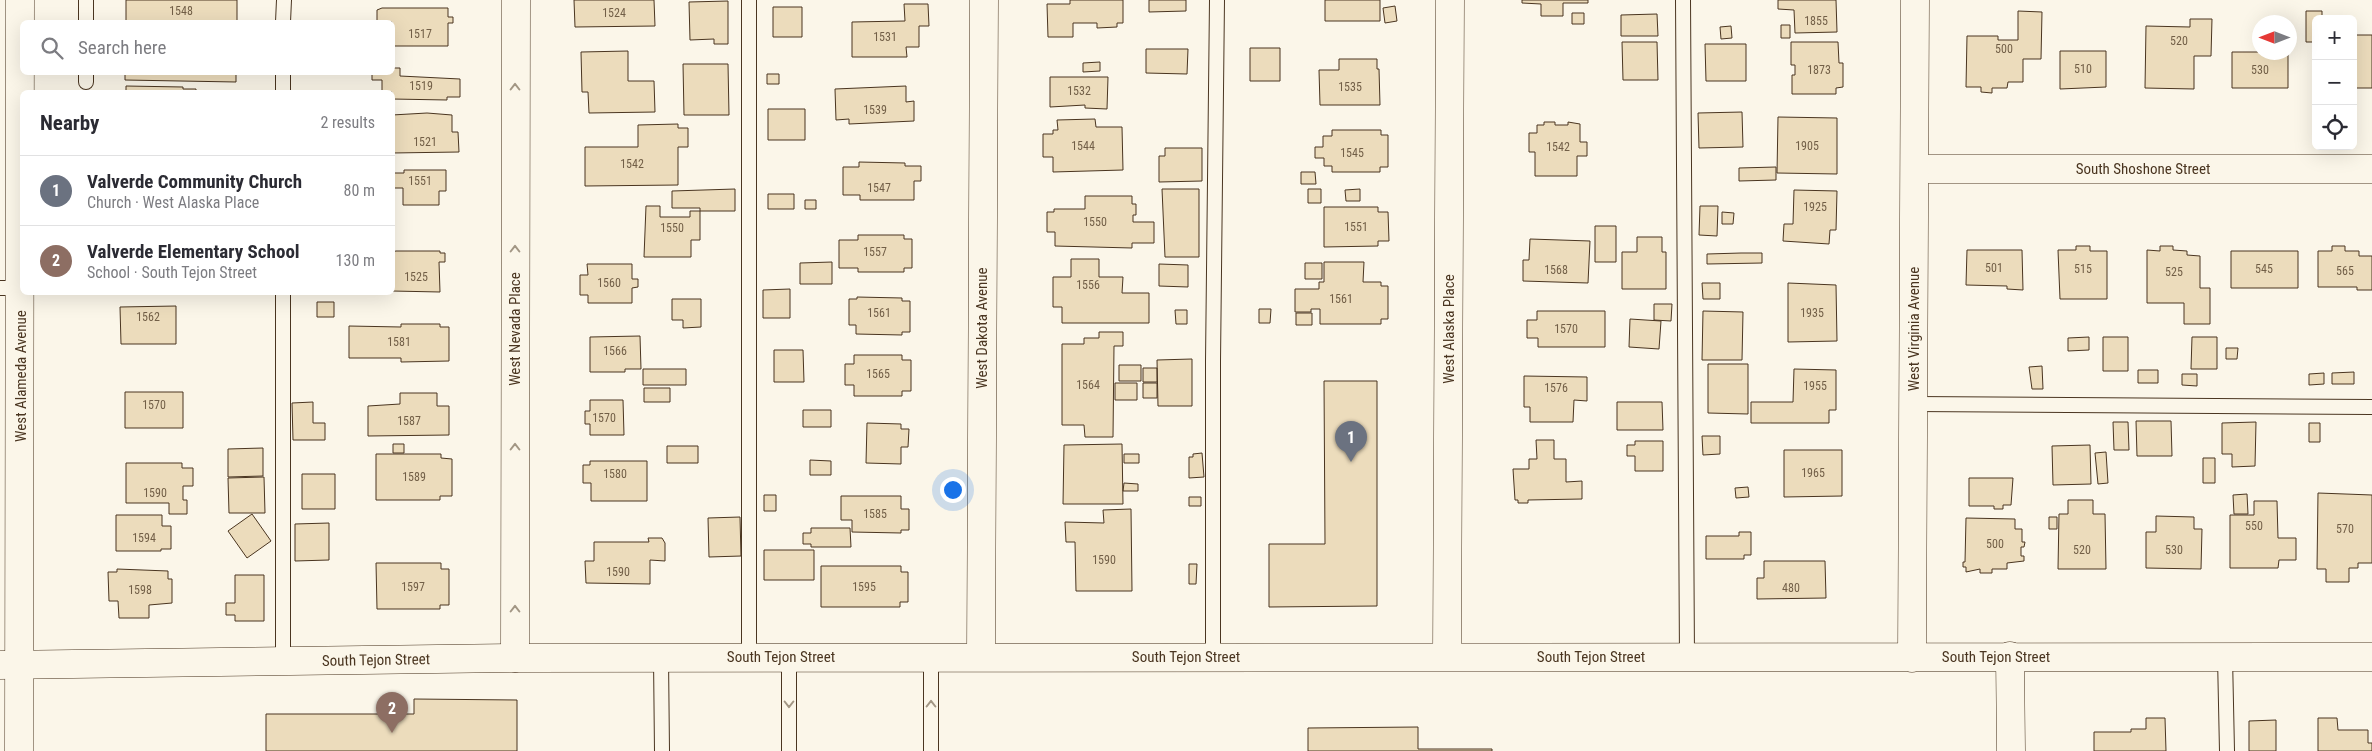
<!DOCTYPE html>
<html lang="en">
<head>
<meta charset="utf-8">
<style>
	:root { --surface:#fff; --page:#f7f7f7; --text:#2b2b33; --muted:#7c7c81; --line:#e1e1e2; --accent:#7c3aed }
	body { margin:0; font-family:"Roboto Condensed",sans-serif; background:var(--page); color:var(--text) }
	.controls { position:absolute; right:15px; top:15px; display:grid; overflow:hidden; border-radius:8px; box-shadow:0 5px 20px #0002 }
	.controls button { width:45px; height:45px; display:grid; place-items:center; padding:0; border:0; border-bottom:1px solid var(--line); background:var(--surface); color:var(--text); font:25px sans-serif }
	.compass { position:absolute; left:2252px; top:15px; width:45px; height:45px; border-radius:50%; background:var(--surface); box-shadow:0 5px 20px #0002; rotate:270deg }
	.you { position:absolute; left:952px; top:489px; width:18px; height:18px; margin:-12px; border:4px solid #fff; border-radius:50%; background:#1a73e8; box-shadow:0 0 0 8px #1a73e833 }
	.badge { display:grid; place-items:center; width:32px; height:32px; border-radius:50%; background:var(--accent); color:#fff; font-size:16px; font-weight:700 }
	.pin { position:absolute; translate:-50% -41px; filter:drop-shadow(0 1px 2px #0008) }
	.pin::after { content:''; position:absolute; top:26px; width:18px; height:15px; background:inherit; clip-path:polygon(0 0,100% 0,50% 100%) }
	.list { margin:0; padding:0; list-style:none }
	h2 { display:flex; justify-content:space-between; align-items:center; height:65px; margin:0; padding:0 20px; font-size:21px }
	h2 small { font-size:16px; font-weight:400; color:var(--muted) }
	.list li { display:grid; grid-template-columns:32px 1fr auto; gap:15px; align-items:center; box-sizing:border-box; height:70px; padding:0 20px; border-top:1px solid var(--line) }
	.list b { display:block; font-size:19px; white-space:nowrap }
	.list p { margin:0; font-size:16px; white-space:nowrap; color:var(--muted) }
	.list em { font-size:16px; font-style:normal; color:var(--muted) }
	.icon { flex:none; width:28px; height:28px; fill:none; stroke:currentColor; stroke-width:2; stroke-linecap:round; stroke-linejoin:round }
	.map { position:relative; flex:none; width:2372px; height:751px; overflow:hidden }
	.search { position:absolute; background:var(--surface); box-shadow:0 5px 20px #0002; left:20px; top:20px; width:375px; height:55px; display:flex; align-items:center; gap:12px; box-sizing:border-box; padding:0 18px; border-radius:8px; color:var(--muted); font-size:19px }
	.panel { position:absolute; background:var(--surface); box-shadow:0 5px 20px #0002; left:20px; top:90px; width:375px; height:205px; border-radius:8px }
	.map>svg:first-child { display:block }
</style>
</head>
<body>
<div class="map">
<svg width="2372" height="751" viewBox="0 0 2372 751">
	<rect width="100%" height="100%" fill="#fbf6e9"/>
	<path fill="#ecdcbc" stroke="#4a3520" d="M126,0h111v22h-111z
		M574,0h80l1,26 -80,1z
		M1070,0h53v23h-6v4l-20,1v-5h-24v14h-25l-1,-33h23z
		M1149,0h37v11l-37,1z
		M1325,0h55v21h-55z
		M1522,0h66v3h-25v13h-22v-12l-19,-1z
		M1778,0h58l1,32 -42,1 -1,-23 -16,-1z
		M728,1v43h-14v-5l-24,1 -1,-38z
		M904,4h24l1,22h-10v21h-13l1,10h-55v-35l53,-1z
		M1395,6l2,15 -12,2 -2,-15z
		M773,7h29v30h-29z
		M382,8h66v9h5v6h-5v23h-56v-24h-15v-12z
		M2018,11l24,1 -1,47h-18v23h-15l-1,6h-15v5l-11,-1v-5h-15l1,-51h31v4h20z
		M2306,11h16v8h-6v23h-10z
		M1572,13h12v11h-12z
		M1657,14l1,22h-37v-21z
		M2190,19h22l-1,37h-17v33l-49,-1 1,-62 44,1z
		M1781,25h9v13h-9z
		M1731,26l1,12 -11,1 -1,-12z
		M2353,35h19v53h-17l-2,3z
		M1622,42h35l1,38h-35z
		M1791,42h47l1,21h4v24l-7,1v6h-44v-19h3v-10h-4z
		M1705,44h41v37h-40z
		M1250,48h30v33h-30z
		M1146,49h42l-1,25 -41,-1z
		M628,51v30h26l1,31 -66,1 -1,-21h-6l-1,-40z
		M2060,51h46v36l-46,2z
		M2232,52h56v36h-56z
		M1339,59h38v10h2l1,36h-60l-1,-35h20z
		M1100,62v9l-17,1v-9z
		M683,64h45l1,51h-45z
		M392,68h8v8l60,3v18h-13v3l-55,-1v-7h-10v-12h-10v-8h20z
		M125,72h111v10l-111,-2z
		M767,74h12v10h-12z
		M1050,77h58l-1,32 -22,-1v-3l-35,2z
		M126,86l57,1v2h13v3h-70z
		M906,86v16l8,-1v20l-65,3v-5l-13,1 -1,-31z
		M768,109h37v31h-37z
		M1742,112l1,35 -44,1 -1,-35z
		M427,113l25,2v17h6l1,20 -67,1v-38z
		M1778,117l59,1v56l-60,-1z
		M1095,119l1,8h26l1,43 -70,2v-15h-10v-23h10v-4h5l-1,-10z
		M1544,122h11v3h13v-3l12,2v18h7v14h-10v20h-42v-24h-6v-19h8v-8h7z
		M678,124v4h10v19h-10v38l-93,1v-39h53v-22z
		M1332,130h49v5h7v32h-8v5h-48v-6h-8v-8h-9v-11h8v-11h9z
		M1165,148h37v33l-43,1v-26h6z
		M859,162l46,1v3h16v15h-7v19h-54v-5h-17v-28h16z
		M1776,167v13l-37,1v-13z
		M404,170h42v21h-7v14h-36v-17h-9v-15h10z
		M1301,172h14l1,12h-15z
		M735,189v22h-35v-3h-28v-17z
		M1162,189h37v68h-34z
		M1308,189h13v14h-13z
		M1360,189v12h-14l-1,-11z
		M1794,190l43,1 -1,39h-6l-1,14 -46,-3 1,-17h9z
		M768,194h26v15h-26z
		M1085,196h47v8h4v11h-3v7h21v21h-22v5l-77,-2v-14h-8v-20h7v-3h31z
		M805,200h11v9h-11z
		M646,206h14v11h30v-6h10v29h-9v17h-47z
		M1700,206h18l-1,30 -18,-1z
		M1324,207h54v5h10l1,29h-11v5l-54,1z
		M1722,212l12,1 -1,11h-11z
		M1595,226h21v36h-21z
		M858,235h46v4h8v29h-8v4h-46v-4h-19v-28h19z
		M1637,237h25v15h4v37h-44v-37h15z
		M1530,239l60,2 -2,42 -65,-2v-21h6z
		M2076,246h14v5h17v48h-47l-2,-49h18z
		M2160,246h13v4l14,1v4l13,1v32h10v36h-26v-21h-37v-53l13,1z
		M2332,246h13v5h14v5h13v34h-15v-3h-39v-36h14z
		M1967,250h55l1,40 -16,-1v-3l-41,-1z
		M396,251h44v2h5v9h-6l1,30 -48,-1v-39z
		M2231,251h67v37h-67z
		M1741,253h21v10l-55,1v-10z
		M1071,259h28v18h24l-1,16h27v30h-87v-16h-9v-30h18z
		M832,262v22h-32v-21z
		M1324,262h40l-1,20h18v4h7v33h-7v5h-61v-15h-9v3h-16v-23h24v-7h5z
		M1305,263h17v16h-17z
		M587,264h45v15h6v8l-6,1v15h-44v-8h-8v-20h8z
		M1159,264l29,1v22l-29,-1z
		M1702,283h18v16h-17z
		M1788,283l48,2 1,56 -49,1z
		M790,289v29h-27v-28z
		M857,297l45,1v3h8v31h-8v3l-46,-1v-9h-7v-26h8z
		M672,299h29v28l-18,1v-8h-11z
		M317,302h17v15h-17z
		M1654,304h18l-1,17 -17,-1z
		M176,306v38h-55l-1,-37z
		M1259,309h12l-1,14h-11z
		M1175,310h12v14h-11z
		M1537,311h68v36h-67v-9h-11v-18h10z
		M1703,311l40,1 -1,48h-40z
		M1296,313h16v12h-16z
		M1630,319l31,2 -2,28 -30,-2z
		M401,324h39v3h9v34l-48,1v-4h-52v-32l52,1z
		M1099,332h24v14h-9l-1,91h-28l-1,-12h-22v-81h22v-6h15z
		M640,336l1,33h-16v3h-35v-35z
		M2089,337v13l-21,1v-13z
		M2103,337h25v34h-25z
		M2192,337h25v32h-26z
		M2226,348h12l-1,11h-11z
		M774,350h29l1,32h-30z
		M854,355h48v5h9v31h-9v5h-48v-11h-9v-21h9z
		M1192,359v47h-34l-1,-46z
		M1708,364h40v50l-40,-1z
		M1119,365h22v16h-22z
		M2042,366l1,23h-11l-3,-22z
		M1143,368h14v14h-14z
		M643,369h43v16h-43z
		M1794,369l42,1v40h-7v13h-78v-21h42z
		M2138,370h20v13h-20z
		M2354,372v12h-22v-11z
		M2324,373v11l-15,1v-11z
		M2182,374h15v12l-15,-1z
		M1524,376l63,1v24l-13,-1 -1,22h-43v-15h-6z
		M1324,381h53v225l-108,1v-63h56z
		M1115,383h22v17h-22z
		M1143,383h14v15h-14z
		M644,388h26v14h-26z
		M125,392h58v36h-58z
		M400,393h37v13h12v29l-81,1v-30l32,-2z
		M590,400h33l1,35h-34v-11h-5v-13h5z
		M313,402v21h12v17h-32l-1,-37z
		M1617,402h45l1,28h-46z
		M803,410h28v17h-28z
		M2136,421h35l1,35h-35z
		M2113,422h15l1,28h-15z
		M2256,422l-1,44 -23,1v-13h-10v-31z
		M867,423l34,1v5h8l-1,18h-7v17l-35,-1z
		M2309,423h11v19h-11z
		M1702,436h18v18l-17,1z
		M1536,440h18v19h12v23l16,-1v18l-54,1v3h-10v-3h-3l-2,-31h16v-10h8z
		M1635,441h28v30h-28v-15h-8v-11h8z
		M393,444h11v9h-11z
		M1122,444l1,60h-60l1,-59z
		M2090,445l1,39 -38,1 -1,-39z
		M667,446h31v17h-31z
		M263,448v28l-35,1v-28z
		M1784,450h58v46l-58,1z
		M2106,452l2,31 -10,1 -3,-31z
		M1202,453l2,24 -15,1v-21h4v-3z
		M376,454h65v4l11,1v37h-12v4h-64z
		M1124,454h15v9h-15z
		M2203,458h12v25h-12z
		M810,460l21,1v14h-21z
		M590,461h57v40h-56v-18h-8v-18h7z
		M126,463h56v5h11v18h-10v14h4v14h-18v-11h-43z
		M302,474h33v35h-33z
		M264,477l1,36h-36l-1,-35z
		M1969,478h44l-2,27h-8v4h-9v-3h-25z
		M1124,483l14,1v7h-15z
		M1748,487l1,10 -13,1 -1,-10z
		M2318,493l54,2v68h-14v5h-9v14h-23v-13h-9z
		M2247,494l1,20h-14l-1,-19z
		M764,495h12v16h-12z
		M841,496h60v13h8v21h-8v3l-49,-1v-12h-11z
		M1189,497h12v9h-12z
		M2068,500h25v14h12l1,55h-48l1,-55h9z
		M2254,501h23l1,37h18v22h-17l-1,8h-48v-53h24z
		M1131,509l1,82h-56l-1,-49h-9l-1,-20 39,1 -1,-13z
		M252,514l19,27 -24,17 -19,-27z
		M116,515h46v11h9v23h-10v2h-45z
		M2156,516l38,1v12h8l-1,40 -55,-1v-36h10z
		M740,517l1,39 -32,1 -1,-39z
		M2049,517h8v12h-8z
		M1966,518l49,1v10h7v13h3l-1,5h-3v9h3v5l-17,2v6h-15v4h-12v-4l-14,3v-5h-3v-5h2z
		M329,523v37l-34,1v-37z
		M811,528h39l1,19h-40v-3h-8v-11h8z
		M1739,532h12v23h-7v4h-38v-23h33z
		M648,538h14l3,5v18l-15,-1v24l-64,-1 -1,-22h9v-19h55z
		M764,550h50v30h-50z
		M1764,561h61l1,37 -69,1v-21h7z
		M376,563h65v6h8v36h-9v4h-63z
		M1189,564h8l-1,20h-7z
		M821,566h80v6h7v30h-8v5h-79z
		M117,569l51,2v8h4v24l-23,2v13h-30l-1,-17h-9l-1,-29h9z
		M235,575h29v46h-29v-6h-9v-12h9z
		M414,699l103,1v51h-251v-37h148z
		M2146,718h19l1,33h-72v-19h37v-3h15z
		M2318,718h19l1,12h30v13h4v8h-54z
		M2276,720v31h-27v-30z
		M1418,727v22h74v2h-184v-23z"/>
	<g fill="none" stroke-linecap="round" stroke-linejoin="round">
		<g stroke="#4a3520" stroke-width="16">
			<path id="lane" d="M749,0v658
				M1683,0l4,658
				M86,22v-22
				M283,22l1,-22
				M86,82v-10
				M283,92v-20
				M0,288h21
				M1914,404l458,3
				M789,657v94
				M931,657v94
				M1213,657v-296l4,-361
				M2225,657l2,94
				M661,658l1,93
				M283,661v-369"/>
		</g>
		<g stroke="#4a3520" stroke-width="29">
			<path id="street" d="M1915,169h457
				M2010,656l1,95
				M981,657l3,-657
				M1447,657l3,-657
				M515,658l1,-658"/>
		</g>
		<g stroke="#4a3520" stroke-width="29">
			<path id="secondary" d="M1912,658l3,-658
				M0,665l515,-7 1857,-1"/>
		</g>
		<g stroke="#4a3520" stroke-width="29">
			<path id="primary" d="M19,751l1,-751"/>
		</g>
		<use href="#lane" stroke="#fbf6e9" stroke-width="14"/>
		<use href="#street" stroke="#fbf6e9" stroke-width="28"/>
		<use href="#secondary" stroke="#fbf6e9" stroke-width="28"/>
		<use href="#primary" stroke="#fbf6e9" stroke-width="28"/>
	</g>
	<defs><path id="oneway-chevron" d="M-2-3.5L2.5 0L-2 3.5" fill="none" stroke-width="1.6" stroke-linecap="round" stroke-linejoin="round" transform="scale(1.25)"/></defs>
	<g stroke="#a29684">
		<use href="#oneway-chevron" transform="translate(515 87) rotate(-90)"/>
		<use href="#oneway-chevron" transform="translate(515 249) rotate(-90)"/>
		<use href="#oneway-chevron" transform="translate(515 447) rotate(-90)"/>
		<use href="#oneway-chevron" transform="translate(515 609) rotate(-90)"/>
		<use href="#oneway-chevron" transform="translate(789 704) rotate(90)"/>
		<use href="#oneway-chevron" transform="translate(931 704) rotate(-90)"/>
	</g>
	<g text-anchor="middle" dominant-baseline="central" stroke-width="4" stroke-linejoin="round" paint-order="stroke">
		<g font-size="12" fill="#725f47">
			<text x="181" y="11">1548</text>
			<text x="614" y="13">1524</text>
			<text x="1816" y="21">1855</text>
			<text x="420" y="34">1517</text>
			<text x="885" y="37">1531</text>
			<text x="2179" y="41">520</text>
			<text x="2004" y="49">500</text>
			<text x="2083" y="69">510</text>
			<text x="1819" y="70">1873</text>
			<text x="2260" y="70">530</text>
			<text x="421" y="86">1519</text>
			<text x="1350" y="87">1535</text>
			<text x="1079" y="91">1532</text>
			<text x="875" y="110">1539</text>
			<text x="425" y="142">1521</text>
			<text x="1083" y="146">1544</text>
			<text x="1807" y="146">1905</text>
			<text x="1558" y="147">1542</text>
			<text x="1352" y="153">1545</text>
			<text x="632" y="164">1542</text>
			<text x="420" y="181">1551</text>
			<text x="879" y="188">1547</text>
			<text x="1815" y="207">1925</text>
			<text x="1095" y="222">1550</text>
			<text x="1356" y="227">1551</text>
			<text x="672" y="228">1550</text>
			<text x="875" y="252">1557</text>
			<text x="1994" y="268">501</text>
			<text x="2083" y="269">515</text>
			<text x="2264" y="269">545</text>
			<text x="1556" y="270">1568</text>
			<text x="2345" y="271">565</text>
			<text x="2174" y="272">525</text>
			<text x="416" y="277">1525</text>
			<text x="609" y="283">1560</text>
			<text x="1088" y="285">1556</text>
			<text x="1341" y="299">1561</text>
			<text x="879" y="313">1561</text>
			<text x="1812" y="313">1935</text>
			<text x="148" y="317">1562</text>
			<text x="1566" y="329">1570</text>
			<text x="399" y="342">1581</text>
			<text x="615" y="351">1566</text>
			<text x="878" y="374">1565</text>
			<text x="1088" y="385">1564</text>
			<text x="1815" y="386">1955</text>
			<text x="1556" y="388">1576</text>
			<text x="154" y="405">1570</text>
			<text x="604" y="418">1570</text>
			<text x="409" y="421">1587</text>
			<text x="1813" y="473">1965</text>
			<text x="615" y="474">1580</text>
			<text x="414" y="477">1589</text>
			<text x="155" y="493">1590</text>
			<text x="875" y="514">1585</text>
			<text x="2254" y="526">550</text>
			<text x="2345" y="529">570</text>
			<text x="144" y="538">1594</text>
			<text x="1995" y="544">500</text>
			<text x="2082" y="550">520</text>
			<text x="2174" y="550">530</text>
			<text x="1104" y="560">1590</text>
			<text x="618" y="572">1590</text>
			<text x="413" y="587">1597</text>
			<text x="864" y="587">1595</text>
			<text x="1791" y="588">480</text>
			<text x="140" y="590">1598</text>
		</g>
		<g font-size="15" fill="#4a3520" stroke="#fbf6e9">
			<text x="2143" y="169">South Shoshone Street</text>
			<text transform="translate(982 328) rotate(-90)">West Dakota Avenue</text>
			<text transform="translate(515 329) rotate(-90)">West Nevada Place</text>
			<text transform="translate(1449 329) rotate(-90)">West Alaska Place</text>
			<text transform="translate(1914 329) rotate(-90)">West Virginia Avenue</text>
			<text transform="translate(21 376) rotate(-90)">West Alameda Avenue</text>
			<text x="781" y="657">South Tejon Street</text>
			<text x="1186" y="657">South Tejon Street</text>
			<text x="1591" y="657">South Tejon Street</text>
			<text x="1996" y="657">South Tejon Street</text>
			<text transform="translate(376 660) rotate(-1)">South Tejon Street</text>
		</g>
	</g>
</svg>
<div class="controls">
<button>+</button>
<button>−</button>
<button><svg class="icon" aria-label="locate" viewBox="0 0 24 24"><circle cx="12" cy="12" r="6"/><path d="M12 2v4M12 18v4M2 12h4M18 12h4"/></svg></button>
</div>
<svg class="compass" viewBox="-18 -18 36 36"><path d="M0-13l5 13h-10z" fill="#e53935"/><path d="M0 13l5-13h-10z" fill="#7c7c81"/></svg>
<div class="you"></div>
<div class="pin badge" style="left:1351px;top:462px;background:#6b7280">1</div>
<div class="pin badge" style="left:392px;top:733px;background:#8d6e63">2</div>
<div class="search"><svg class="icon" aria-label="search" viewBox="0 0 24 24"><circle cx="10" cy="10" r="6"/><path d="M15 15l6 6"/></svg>Search here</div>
<section class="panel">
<h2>Nearby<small>2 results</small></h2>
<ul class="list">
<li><span class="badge" style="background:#6b7280">1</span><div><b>Valverde Community Church</b><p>Church · West Alaska Place</p></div><em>80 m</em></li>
<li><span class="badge" style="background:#8d6e63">2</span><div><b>Valverde Elementary School</b><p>School · South Tejon Street</p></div><em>130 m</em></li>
</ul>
</section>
</div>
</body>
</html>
